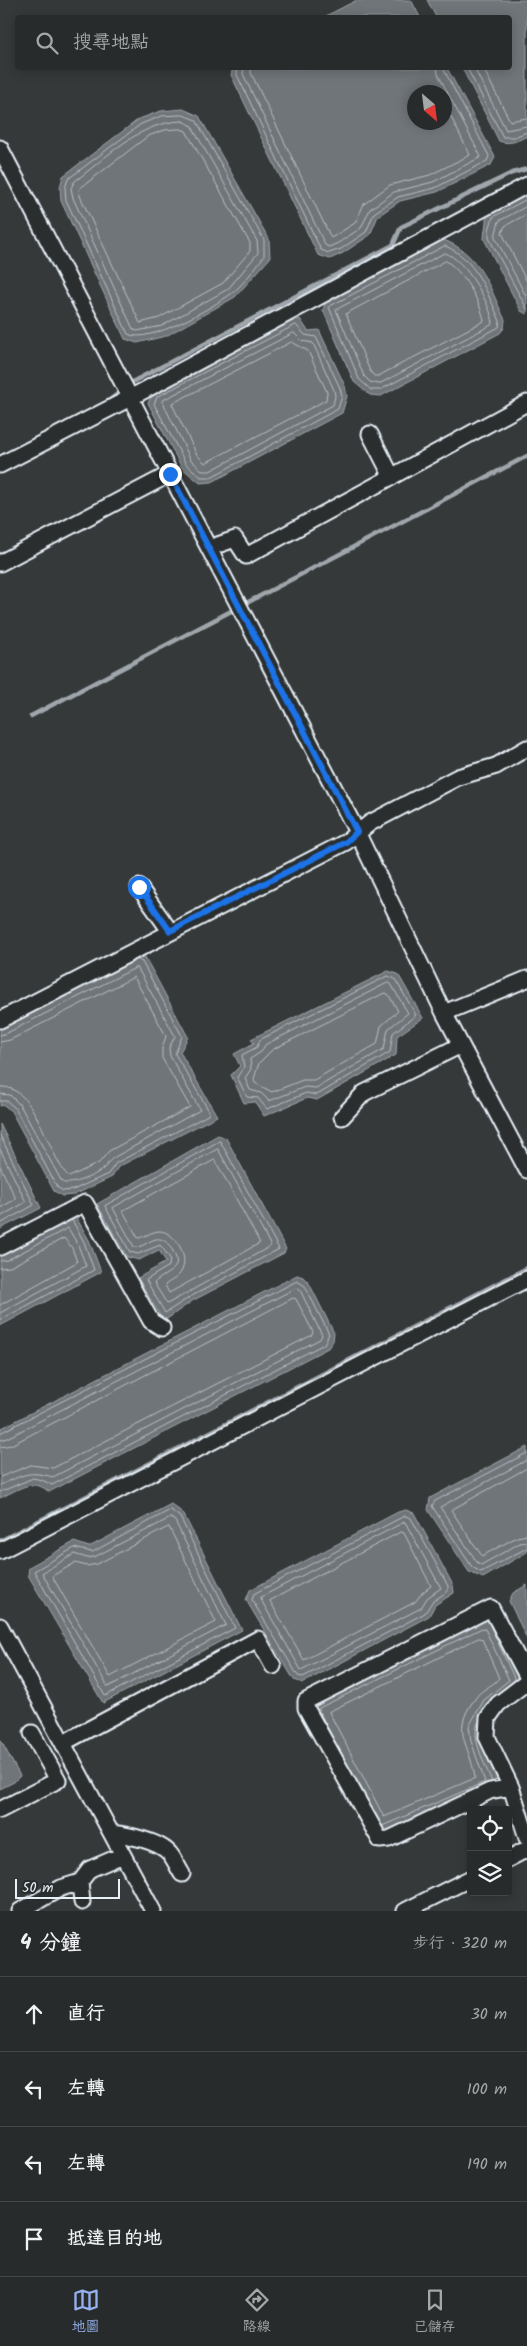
<!DOCTYPE html>
<html lang="zh-TW">
<head>
<meta charset="utf-8">
<style>
	:root { --surface:#282b2c; --page:#303334; --text:#f1f3f6; --muted:#a5a7a9; --line:#444748; --accent:#95b2f1 }
	body { margin:0; font-family:Kalam,"LXGW WenKai TC",sans-serif; background:var(--page); color:var(--text) }
	.controls { position:absolute; right:15px; bottom:15px; display:grid; overflow:hidden; border-radius:5px; box-shadow:0 2px 12px #0003 }
	.controls button { width:45px; height:45px; display:grid; place-items:center; padding:0; border:0; border-bottom:1px solid var(--line); background:var(--surface); color:var(--text); font:25px sans-serif }
	.compass { position:absolute; left:407px; top:85px; width:45px; height:45px; border-radius:50%; background:var(--surface); box-shadow:0 2px 12px #0003; rotate:152deg }
	.scale { position:absolute; left:15px; bottom:12px; width:105px; box-sizing:border-box; padding-left:5px; border:2px solid #e8f1f8; border-top:0; font-size:14px; line-height:18px; white-space:nowrap; color:#e8f1f8; -webkit-text-stroke:4px #2a2d2e; paint-order:stroke }
	.stop { position:absolute; width:15px; height:15px; margin:-11px; border:4px solid #1a73e8; border-radius:50%; background:#fff }
	.stop.end { background:#1a73e8; border-color:#fff; box-shadow:0 1px 5px #0008 }
	.list { margin:0; padding:0; list-style:none }
	h2 { display:flex; justify-content:space-between; align-items:center; height:65px; margin:0; padding:0 20px; font-size:21px }
	h2 small { font-size:16px; font-weight:400; color:var(--muted) }
	.list li { display:grid; grid-template-columns:32px 1fr auto; gap:15px; align-items:center; box-sizing:border-box; height:75px; padding:0 20px; border-top:1px solid var(--line) }
	.list b { display:block; font-size:19px; white-space:nowrap }
	.list em { font-size:16px; font-style:normal; color:var(--muted) }
	.icon { flex:none; width:28px; height:28px; fill:none; stroke:currentColor; stroke-width:2; stroke-linecap:round; stroke-linejoin:round }
	.map { position:relative; flex:none; width:527px; height:1911px; overflow:hidden }
	.search { position:absolute; background:var(--surface); box-shadow:0 2px 12px #0003; left:15px; right:15px; top:15px; height:55px; display:flex; align-items:center; gap:12px; box-sizing:border-box; padding:0 18px; border-radius:5px; color:var(--muted); font-size:19px }
	.sheet { height:365px; background:var(--surface) }
	nav { display:flex; justify-content:space-around; align-items:center; box-sizing:border-box; height:70px; border-top:1px solid var(--line); background:var(--surface); font-size:14px; color:var(--muted) }
	nav a { display:grid; justify-items:center; gap:2px }
	nav .on { color:var(--accent) }
	.map>svg:first-child { display:block }
</style>
</head>
<body>
<div class="map">
<svg width="527" height="1911" viewBox="0 0 527 1911">
	<rect width="100%" height="100%" fill="#35393a"/>
	<filter id="ink" filterUnits="userSpaceOnUse"><feTurbulence type="fractalNoise" baseFrequency=".02" numOctaves="2"/><feDisplacementMap in="SourceGraphic" scale="10" xChannelSelector="R" yChannelSelector="G"/><feConvolveMatrix kernelMatrix="1 2 1 2 8 2 1 2 1" color-interpolation-filters="sRGB"/></filter>
	<g filter="url(#ink)">
		<path fill="#707579" stroke="#a0a7ac" fill-rule="evenodd" d="M357,0h54l9,17h-96z
			M427,0h100v136c-9,5 -18,9 -28,5l-37,-73h48v-50l-74,-1z
			M233,68h214l48,89 -4,8 -54,27 -37,9 -22,15 -8,19 -27,18 -13,6 -12,-4 -87,-180zM414,92h30v30h-30z
			M183,109l16,7 70,123 1,19 -35,39 -69,39 -29,7 -12,-4 -64,-138 -1,-14 3,-11 76,-57 22,-8z
			M526,194l1,2v118l-6,-3 -37,-72c0,-8 3,-16 2,-24z
			M444,240c36,14 46,48 61,80l-1,8 -4,5 -119,63 -11,-1 -16,-13 -31,-72 2,-7z
			M300,319l8,12 11,-1 26,56 2,10 -5,17 -130,69 -12,1 -18,-15 -34,-65 5,-10 140,-73z
			M140,954l5,3 43,80 -8,15 37,64 -99,51 -6,10 -38,18 -12,1 -8,-5 -43,-80 -7,-6 -4,1v-82z
			M388,971l10,3 25,44 -26,18 -1,19 -79,45 -10,-2 -43,18 -9,-14 -11,1 -13,-28 9,-9 -6,-12 20,-11 -3,-4z
			M0,1124l41,84 -41,21z
			M218,1135l8,3 60,111 -2,4 -92,48 -25,18 -6,-2 -23,-39 28,-16 -7,-12 -20,10 -12,-3 -30,-53z
			M73,1212l16,28 12,32 -101,54v-75z
			M297,1275l6,2 6,6 25,50 -1,8 -5,7 -279,144c-16,-15 -31,-2 -49,6v-69z
			M527,1447v105l-44,26 -14,-6 -41,-62 2,-12z
			M171,1504l12,9 59,117 -139,73 -75,-128 1,-8 45,-25 15,5z
			M406,1510l8,3 39,72 1,8 -19,12 -6,11 -126,67 -9,-3 -48,-80 4,-10 148,-78z
			M527,1585v54l-18,-38 4,-8z
			M486,1613l37,72 -30,22 -11,31 17,47 -124,57 -70,-139z
			M0,1739l20,37 -6,6 -14,7z"/>
		<g fill="none" stroke-linecap="round" stroke-linejoin="round">
			<path stroke="#b8bfc5" stroke-width="1" d="M237,68v7l84,175 8,3 12,-4 25,-17 8,-19 24,-16 37,-9 52,-27 2,-5 -46,-88
				M244,68l-1,6 82,171 4,2 9,-4 23,-15 9,-19 24,-17 39,-10 48,-25 -43,-83 -1,-6
				M251,68v5l80,165 24,-15 9,-19 26,-19 40,-10 40,-20 -26,-52
				M467,68l36,69h11l13,-5
				M474,68l32,62 21,-4
				M483,68l27,53 17,-3
				M183,115l13,5 68,120v16c-9,12 -21,29 -33,38 -18,13 -83,51 -103,40l-62,-134 -1,-12 3,-9 73,-55 21,-8z
				M182,121l9,4 66,116 1,12 -30,36 -66,37 -25,5 -4,-2 -60,-131 -2,-10 3,-6c32,-24 65,-60 108,-61z
				M181,129l5,2 64,112v8l-27,32 -64,35 -19,5 -60,-127 -1,-7 69,-53 17,-6z
				M527,199l-34,18 -4,13v8l38,71
				M527,206l-28,15 -4,16 32,61
				M527,214l-22,12 -3,7 25,49
				M445,246c31,12 42,47 55,75l-1,6 -119,63h-9l-12,-11 -30,-72z
				M445,253c20,6 46,51 48,71l-114,60 -9,-2 -6,-6 -28,-66z
				M446,261c16,9 35,41 38,60l-106,55h-4l-4,-5 -24,-57z
				M296,325l9,10 11,2 24,51 2,8 -4,13 -127,68h-10l-15,-13 -32,-60 3,-7z
				M294,333l8,8 11,2 21,47 1,6 -2,9 -123,66h-7l-12,-11 -29,-59z
				M292,342l16,9 19,41 -1,8 -121,63 -8,-8 -25,-51z
				M388,976l7,3 21,36 -23,18 -3,19 -73,43 -11,-2 -39,16 -9,-11 -11,-1 -10,-20 7,-10 -2,-12 15,-8 3,-7z
				M388,983l3,1 17,29 -20,16 -4,20 -68,39 -11,-1 -36,14 -8,-8 -11,-3 -5,-12 6,-9 -1,-10 11,-7 4,-7z
				M385,993l3,1 10,17 -17,15 -4,18 -63,36h-11l-31,12 -17,-9 -1,-4 5,-16 13,-13z
				M0,1035l7,-2 130,-66 38,69 -6,12 1,8 30,54 -87,48c-4,3 -5,6 -8,9 -5,7 -36,20 -43,15l-42,-77 -10,-10 -10,-1
				M0,1042l10,-2 124,-63 32,59 -4,12v10l28,49 -81,44 -10,12 -30,14c-21,-20 -33,-93 -69,-90
				M0,1101h7l8,7 42,79 6,4 10,-1 35,-16 8,-11 92,-48 1,-4 -34,-57 7,-18 -40,-74 -5,-3
				M0,1135l34,70 -34,19
				M220,1141l59,108 -89,48 -25,16 -19,-33 23,-14 1,-8 -10,-13 -22,9 -8,-2 -25,-46z
				M0,1149l26,53 -26,15
				M218,1149l53,97 -104,58 -13,-21c15,-14 33,-12 15,-38 -3,-4 -8,-7 -13,-6 -8,2 -14,9 -22,8l-21,-39z
				M215,1160l45,83 -91,50 -4,-8c6,-5 14,-7 17,-15 7,-14 -7,-38 -22,-39 -8,0 -15,6 -22,7l-15,-27z
				M0,1166l16,33 -16,9
				M0,1261l7,-1 61,-32 10,17 8,21 -86,47
				M0,1268l10,-1 54,-29 8,10 5,14 -77,43
				M0,1320l94,-50 -10,-28 -12,-22
				M0,1433l297,-152 8,5 24,48 -5,10 -272,141 -10,-5 -9,-2 -33,14
				M0,1440l7,-2 289,-150 4,2 22,45 -2,4 -267,138c-26,-7 -29,-2 -53,8
				M0,1447l11,-2 282,-147 3,1 17,33 -1,3 -259,133 -22,-3 -31,12
				M527,1453l-92,48 -3,5 40,61 9,5 46,-24
				M527,1460l-87,47 37,55 4,3 39,-22 7,-1
				M527,1468l-76,42 31,46 35,-19 10,-2
				M171,1510l9,7 55,111 -130,68 -71,-125 40,-23 18,4z
				M405,1516l6,2 37,68v5l-16,11 -7,11 -122,64 -5,-1 -46,-76 2,-6z
				M171,1518l4,3 51,104 -118,62 -66,-114 32,-19 13,4 7,-1z
				M405,1522l36,66 -14,10 -6,10 -120,62 -41,-72z
				M169,1527l47,95 -106,55 -58,-101 23,-13 12,3 10,-2z
				M401,1532l3,1 27,53 -9,7 -7,9 -111,58 -34,-59z
				M491,1627l24,53
				M479,1638l3,1 17,39c-5,7 -15,10 -21,17 -30,36 -8,47 -3,83l-91,39 -55,-105z
				M479,1721c-10,16 7,44 13,61
				M335,1742l-16,-31v-3l163,-80 3,1 24,51 -25,20 -15,26 2,15 14,41 -103,44"/>
			<path stroke="#a0a7ac" stroke-width="4.5" d="M106,403l28,-22 259,-136 8,-18 111,-54 15,-4
				M31,716l496,-260
				M0,1541l527,-273"/>
			<g stroke="#e8f1f8" stroke-width="19">
				<path id="minor" d="M0,148l357,684 87,181 83,157
					M370,434l22,43
					M0,465l130,-67 397,-213
					M209,548l26,-9 11,17 281,-153
					M0,563l170,-89
					M139,887l31,44
					M444,1013l83,-34
					M0,1020l346,-178 24,-19 88,-46 38,-11 31,-18
					M342,1117l22,-24 97,-48
					M0,1247l85,-44 66,118 11,7
					M0,1551l527,-272
					M0,1626l153,285
					M527,1682l-29,22 -10,14 -1,19 24,50 16,51
					M63,1743l195,-104 15,27
					M511,1787l-21,4 -101,48 -9,1 -74,-132v-7l185,-93 36,68
					M0,1810l58,-30 -26,-47
					M111,1833c16,2 49,8 59,21 5,6 8,14 12,20
					M508,1859l19,-10
					M82,1902l-2,-20 10,-13 33,-14
					M20,1911l41,-23 19,-6
					M405,1911l66,-33"/>
			</g>
			<use href="#minor" stroke="#2a2d2e" stroke-width="15"/>
		</g>
	</g>
	<g fill="none" stroke-linecap="round" stroke-linejoin="round" filter="url(#ink)">
		<path stroke="#1a73e8" stroke-width="6" d="M139,887l31,44 176,-89 11,-10 -187,-358"/>
	</g>
</svg>
<div class="controls">
<button><svg class="icon" aria-label="locate" viewBox="0 0 24 24"><circle cx="12" cy="12" r="6"/><path d="M12 2v4M12 18v4M2 12h4M18 12h4"/></svg></button>
<button><svg class="icon" aria-label="layers" viewBox="0 0 24 24"><path d="M12 4l9 5-9 5-9-5zM3 14l9 5 9-5"/></svg></button>
</div>
<svg class="compass" viewBox="-18 -18 36 36"><path d="M0-13l5 13h-10z" fill="#e53935"/><path d="M0 13l5-13h-10z" fill="#a5a7a9"/></svg>
<div class="scale">50 m</div>
<div class="stop" style="left:139px;top:887px"></div>
<div class="stop end" style="left:170px;top:474px"></div>
<div class="search"><svg class="icon" aria-label="search" viewBox="0 0 24 24"><circle cx="10" cy="10" r="6"/><path d="M15 15l6 6"/></svg>搜尋地點</div>
</div>
<section class="sheet">
<h2>4 分鐘<small>步行 · 320 m</small></h2>
<ul class="list">
<li><svg class="icon" aria-label="ahead" viewBox="0 0 24 24"><path d="M12 20V5M6 11l6-6 6 6"/></svg><div><b>直行</b></div><em>30 m</em></li>
<li><svg class="icon" aria-label="left" viewBox="0 0 24 24"><path d="M17 20v-9H6M10 6l-5 5 5 5"/></svg><div><b>左轉</b></div><em>100 m</em></li>
<li><svg class="icon" aria-label="left" viewBox="0 0 24 24"><path d="M17 20v-9H6M10 6l-5 5 5 5"/></svg><div><b>左轉</b></div><em>190 m</em></li>
<li><svg class="icon" aria-label="arrive" viewBox="0 0 24 24"><path d="M6 21V4h12l-3 4 3 4H6"/></svg><div><b>抵達目的地</b></div></li>
</ul>
</section>
<nav>
<a class="on"><svg class="icon" aria-label="map" viewBox="0 0 24 24"><path d="M3 6l6-2 6 2 6-2v14l-6 2-6-2-6 2zM9 4v14M15 6v14"/></svg>地圖</a>
<a><svg class="icon" aria-label="directions" viewBox="0 0 24 24"><path d="M12 3l9 9-9 9-9-9zM9 14v-3h6M13 9l2 2-2 2"/></svg>路線</a>
<a><svg class="icon" aria-label="saved" viewBox="0 0 24 24"><path d="M7 4h10v16l-5-4-5 4z"/></svg>已儲存</a>
</nav>
</body>
</html>
